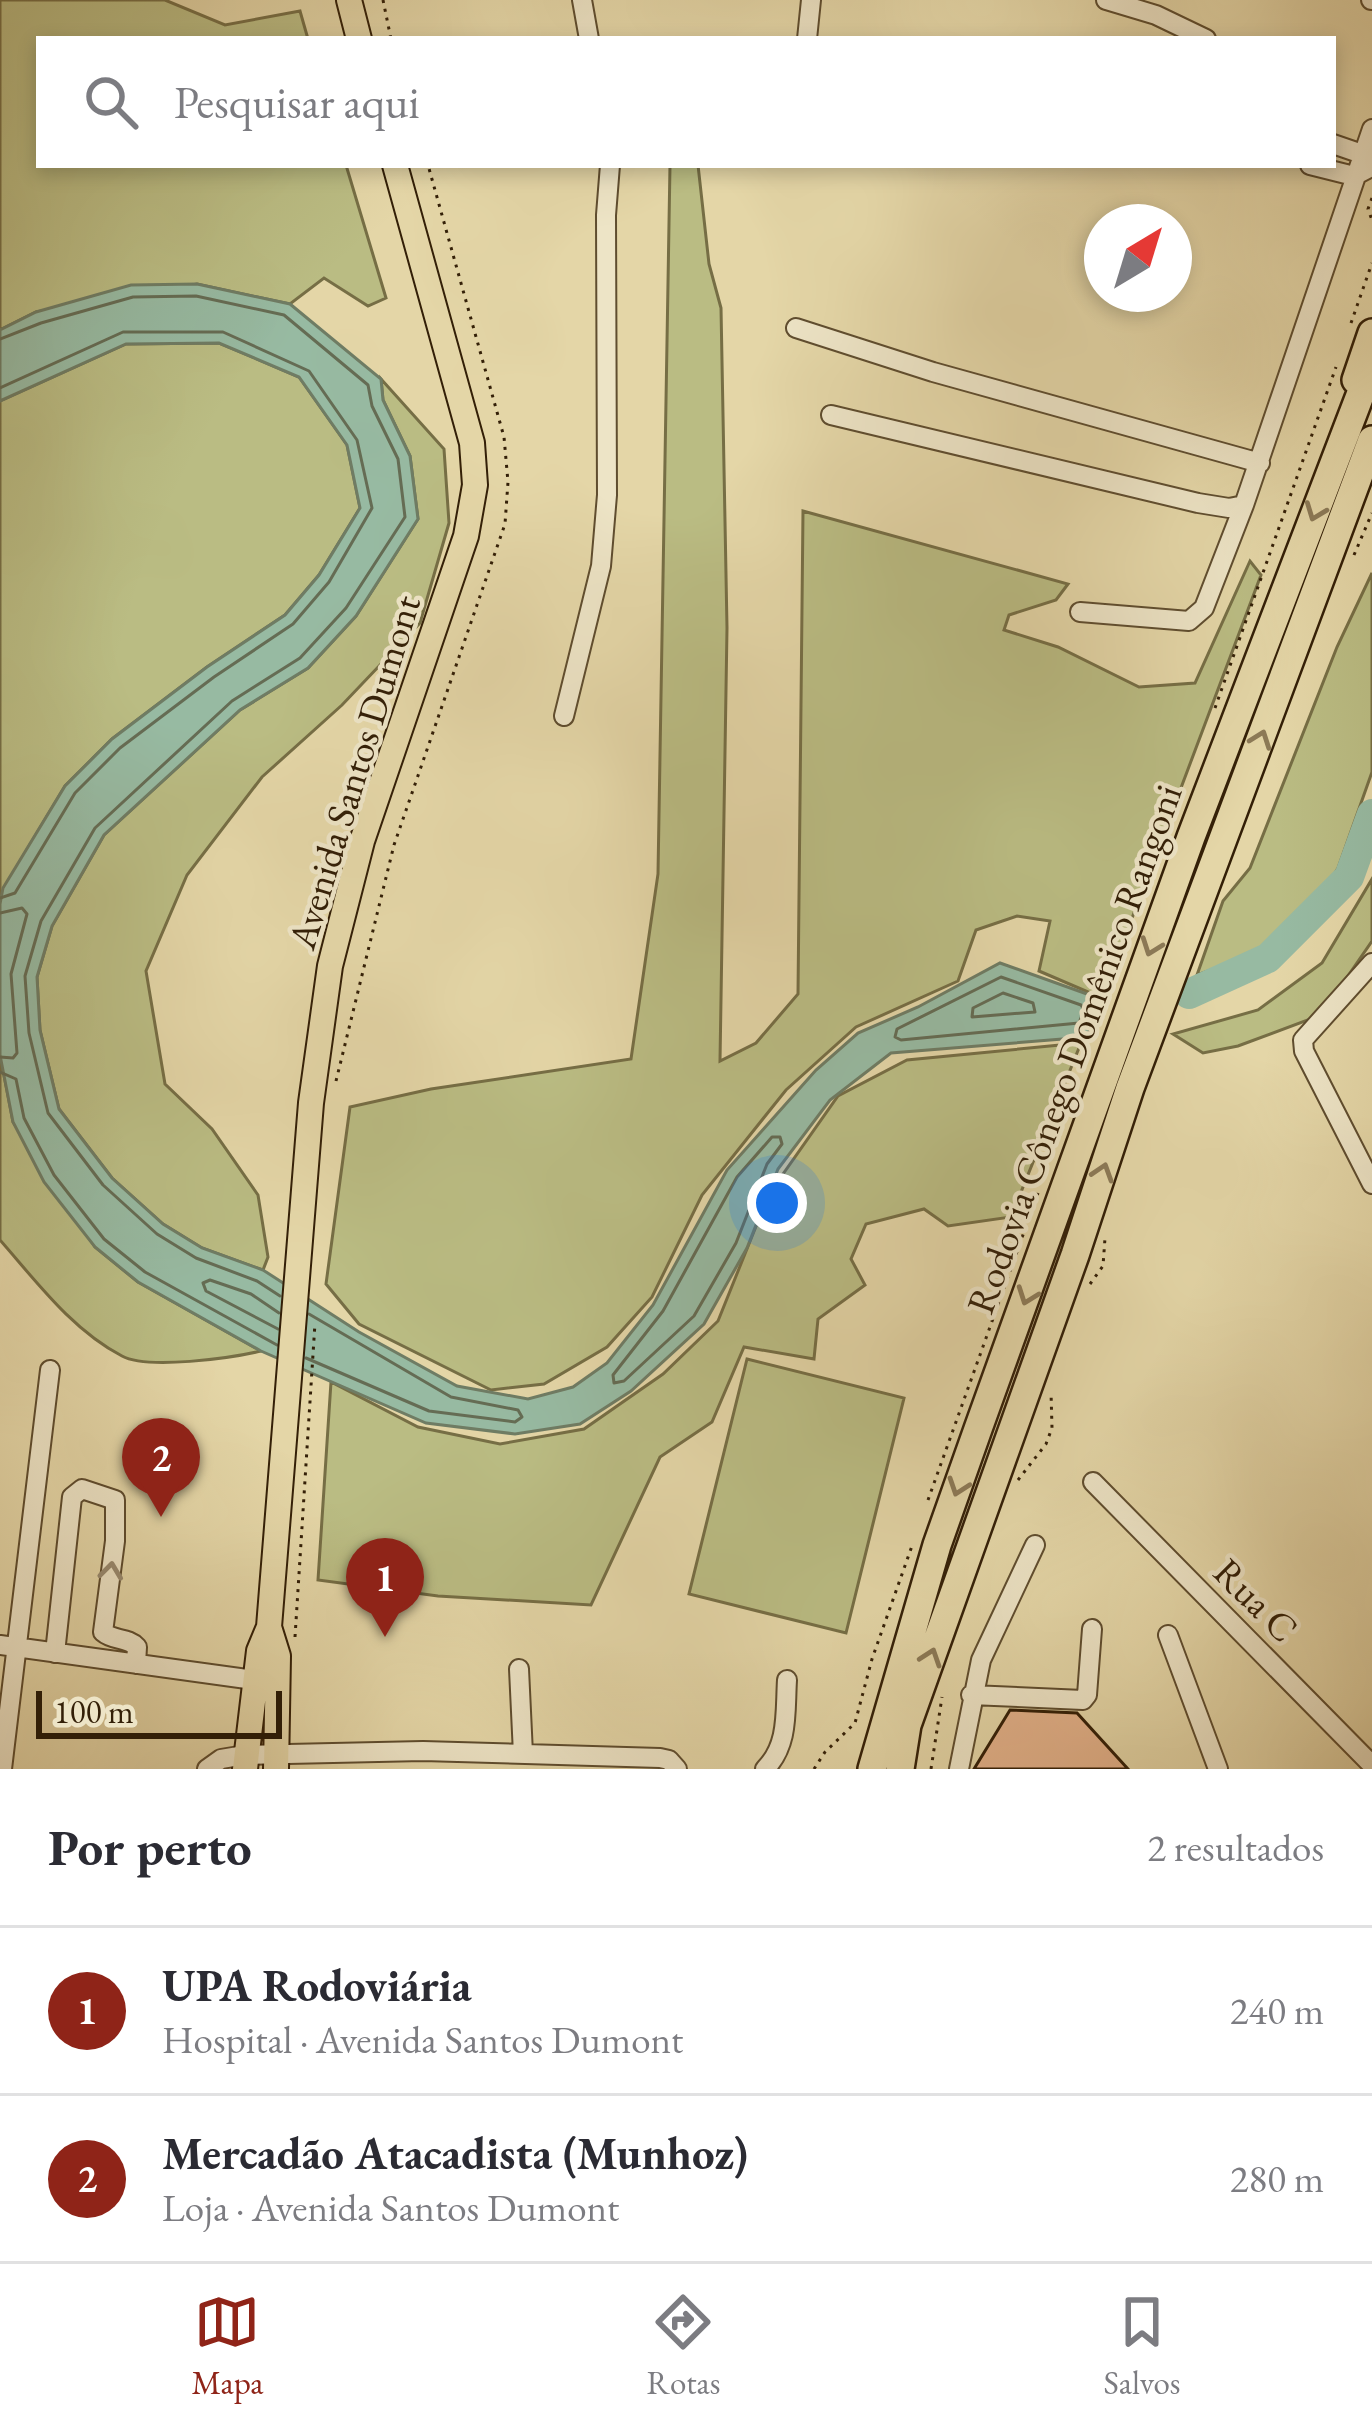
<!DOCTYPE html>
<html lang="pt">
<head>
<meta charset="utf-8">
<style>
	:root { --surface:#fff; --page:#f7f7f7; --text:#2b2b33; --muted:#7c7c81; --line:#e1e1e2; --accent:#8f2418 }
	body { margin:0; font-family:"EB Garamond",serif; background:var(--page); color:var(--text) }
	.compass { position:absolute; left:1084px; top:204px; width:108px; height:108px; border-radius:50%; background:var(--surface); box-shadow:0 6px 18px #0003; rotate:38deg }
	.scale { position:absolute; left:36px; bottom:30px; width:246px; box-sizing:border-box; padding-left:12px; border:6px solid #331f07; border-top:0; font-size:33px; line-height:42px; white-space:nowrap; color:#331f07; -webkit-text-stroke:9px #ede4c6; paint-order:stroke }
	.you { position:absolute; left:777px; top:1203px; width:42px; height:42px; margin:-30px; border:9px solid #fff; border-radius:50%; background:#1a73e8; box-shadow:0 0 0 18px #1a73e833 }
	.badge { display:grid; place-items:center; width:78px; height:78px; border-radius:50%; background:var(--accent); color:#fff; font-size:39px; font-weight:700 }
	.pin { position:absolute; translate:-50% -99px; filter:drop-shadow(0 3px 6px #0008) }
	.pin::after { content:''; position:absolute; top:63px; width:42px; height:36px; background:inherit; clip-path:polygon(0 0,100% 0,50% 100%) }
	.list { margin:0; padding:0; list-style:none }
	h2 { display:flex; justify-content:space-between; align-items:center; height:156px; margin:0; padding:0 48px; font-size:51px }
	h2 small { font-size:39px; font-weight:400; color:var(--muted) }
	.list li { display:grid; grid-template-columns:78px 1fr auto; gap:36px; align-items:center; box-sizing:border-box; height:168px; padding:0 48px; border-top:3px solid var(--line) }
	.list b { display:block; font-size:45px; white-space:nowrap }
	.list p { margin:0; font-size:39px; white-space:nowrap; color:var(--muted) }
	.list em { font-size:39px; font-style:normal; color:var(--muted) }
	.icon { flex:none; width:66px; height:66px; fill:none; stroke:currentColor; stroke-width:2; stroke-linecap:round; stroke-linejoin:round }
	.map { position:relative; flex:none; width:1372px; height:1769px; overflow:hidden }
	.search { position:absolute; background:var(--surface); box-shadow:0 6px 18px #0003; left:36px; right:36px; top:36px; height:132px; display:flex; align-items:center; gap:30px; box-sizing:border-box; padding:0 42px; border-radius:0px; color:var(--muted); font-size:45px }
	.sheet { height:492px; background:var(--surface) }
	nav { display:flex; justify-content:space-around; align-items:center; box-sizing:border-box; height:168px; border-top:3px solid var(--line); background:var(--surface); font-size:33px; color:var(--muted) }
	nav a { display:grid; justify-items:center; gap:6px }
	nav .on { color:var(--accent) }
	.map>svg:first-child { display:block }
</style>
</head>
<body>
<div class="map">
<svg width="1372" height="1769" viewBox="0 0 1372 1769">
	<rect width="100%" height="100%" fill="#e4d6a7"/>
	<filter id="stains"><feTurbulence type="fractalNoise" baseFrequency=".00167" numOctaves="4"/><feColorMatrix values="0 0 0 0 .2 0 0 0 0 .09 0 0 0 0 .02 0 0 0 .5 -.17"/></filter>
	<radialGradient id="worn" r=".72"><stop offset=".6" stop-color="#630" stop-opacity="0"/><stop offset="1" stop-color="#630" stop-opacity=".3"/></radialGradient>
	<path fill="#babc83" stroke="#766e45" stroke-width="3" d="M0,0h165l60,25 75,-14 8,28h-269v126h307l40,133 -18,8 -44,-28 -34,26 -93,-20 -161,28 -36,18z
		M670,165h28l11,99 12,44 6,320 -7,433 36,-18 42,-49 5,-483 265,73 -12,16 -47,15 -5,15 54,17 81,40 56,-4 55,-122 11,14 -159,423 -63,-27 11,-50 -33,-5 -41,14 -18,51 -102,46 -70,63 -84,105 -50,102 -45,50 -63,37 -53,6 -132,-66 -33,-40 24,-177 81,-18 200,-30 27,-185z
		M219,343l80,34 48,68 13,63 -41,67 -34,40 -78,52 -95,72 -47,47 -61,102 -4,16v-503l126,-57z
		M381,379l63,70 5,74 -29,100 -78,82 -80,72 -75,98 -41,96 19,113 47,45 46,66 10,62 -5,13 -61,-22 -39,-24 -51,-46 -53,-69 -19,-79 -3,-53 15,-51 52,-91 136,-125 68,-42 48,-52 62,-97 -8,-63 -27,-56z
		M1372,573v199l-34,96 -21,34 -45,46 -75,27 26,-74 27,-33 87,-221z
		M1372,879v62l-51,74 -83,31 -35,7 -30,-19 85,-24 64,-47z
		M1081,1043l-70,174 -63,9 -24,-17 -58,15 -15,35 14,26 -47,34 -4,40 -70,-12 -32,75 -52,35 -69,148 -153,-9 -120,-16 13,-198 87,45 82,17 84,-15 79,-55 55,-53 51,-127 69,-98 69,-36z
		M0,1055l13,67 82,125 43,35 123,69c-29,7 -114,19 -139,5 -50,-26 -86,-75 -122,-116z
		M747,1359l157,39 -58,235 -157,-39z"/>
	<path fill="#97baa2" stroke="#6f7c64" stroke-width="3" d="M197,284l93,20 91,75 2,21 27,56 8,63 -62,97 -48,52 -68,42 -136,125 -52,91 -15,51 3,53 19,79 53,69 51,46 39,24 61,22 96,62 98,54 71,13 45,-12 34,-24 46,-58 74,-135 89,-100 42,-37 60,-26 82,-44 101,36 -14,38 -196,16 -61,47 -52,69 -31,79 -43,76 -73,67 -51,33 -65,10 -89,-11 -165,-72 -123,-69 -43,-35 -51,-65 -31,-60 -13,-67v-151l3,-16 62,-102 47,-47 95,-72 78,-52 34,-40 41,-67 -13,-63 -48,-68 -80,-34 -93,1 -126,57v-71l36,-18 95,-27z"/>
	<g fill="none" stroke-linecap="round" stroke-linejoin="round">
		<path stroke="#656c54" stroke-width="3" d="M0,339l41,-16 92,-26 63,-1 88,19 84,70 4,21 26,53 7,58 -59,91 -46,50 -68,43 -137,127 -54,93 -16,55 4,57 19,80 55,72 54,49 39,24 61,23 23,15
			M0,388l123,-56h100l86,39 48,69 15,68 -43,74 -36,42 -79,53 -94,71 -45,45 -60,100 -15,5
			M0,913l22,-5 5,6 -16,60 6,79 -4,5 -13,-1
			M1001,977l80,28 3,5 -5,13 -178,17 -6,-3 2,-8z
			M1003,993l30,10 2,9 -63,5 1,-9z
			M0,1072l16,7 8,39 30,57 50,64 41,33 132,73
			M772,1137h8l2,7 -15,20 -31,79 -42,73 -70,65 -10,2 -1,-8 50,-64 74,-134z
			M278,1329l-72,-38 -3,-8 7,-3 41,14 28,19
			M306,1358l123,53 86,11 7,-5 -4,-7 -67,-13 -142,-83"/>
		<path stroke="#97baa2" stroke-width="30" d="M1189,994l79,-36 81,-81 23,-63"/>
	</g>
	<path fill="#e2b18a" stroke="#331f07" stroke-width="3" d="M1010,1710l67,3 51,56h-154z"/>
	<g fill="none" stroke-linecap="round" stroke-linejoin="round">
		<g stroke="#5f4d2f" stroke-width="22">
			<path id="minor" d="M582,0l7,39
				M1106,0l50,15 50,24
				M1371,0h1
				M807,39l4,-39
				M1333,144l29,10 3,6
				M1310,165l44,11 17,-9
				M796,328l137,44 327,91
				M831,415l367,88 31,5 15,-3 128,-376
				M1080,612l109,9 15,-13 40,-103
				M564,716l37,-150 6,-71 -1,-280 4,-50
				M1372,963l-69,77 1,11 68,133
				M1093,1482l279,283
				M1168,1635l50,134
				M0,1645l254,35
				M55,1653l17,-156 10,-8 33,11v41l-12,91c10,9 25,5 34,15l-1,17
				M519,1669l4,85
				M971,1695l112,5 4,-5 5,-66
				M2,1769l48,-399
				M207,1769l14,-10 24,-4 178,-4 237,7 9,2 8,9
				M765,1769c24,-24 20,-57 22,-89
				M959,1769l22,-109 54,-115"/>
		</g>
		<g stroke="#331f07" stroke-width="28">
			<path id="major" d="M349,0l10,39
				M269,1627l9,29 -2,113
				M245,1769l14,-118 10,-24 42,-524 19,-137 32,-125 104,-305 9,-51 -3,-42 -77,-278"/>
		</g>
		<g stroke="#331f07" stroke-width="32">
			<path id="highway" d="M1356,380l16,-47
				M872,1769l65,-224 41,-116 213,-592 181,-473
				M900,1769l7,-44 168,-470 55,-167 242,-648"/>
		</g>
		<path stroke="#331f07" stroke-width="3" stroke-dasharray="3 6" stroke-linecap="butt" d="M383,0l8,39
			M1372,198l-4,11 4,11
			M1351,323l21,-60
			M1354,555l18,-42
			M1215,708l121,-341
			M336,1081l58,-236 111,-321 3,-42 -4,-45 -76,-272
			M1090,1284l13,-18 2,-28
			M1018,1480l28,-36 6,-16 -1,-36
			M928,1500l110,-307
			M295,1637l20,-314
			M814,1769l11,-17 30,-29 17,-64 41,-116
			M931,1769l11,-72"/>
		<use href="#minor" stroke="#ede4c6" stroke-width="18"/>
		<use href="#major" stroke="#e4d6a7" stroke-width="24"/>
		<use href="#highway" stroke="#e4d6a7" stroke-width="27"/>
	</g>
	<defs><path id="oneway-chevron" d="M-2-3.5L2.5 0L-2 3.5" fill="none" stroke-width="1.6" stroke-linecap="round" stroke-linejoin="round" transform="scale(3)"/></defs>
	<g stroke="#8c7a57">
		<use href="#oneway-chevron" transform="translate(1315 512) rotate(111)"/>
		<use href="#oneway-chevron" transform="translate(1261 739) rotate(-70)"/>
		<use href="#oneway-chevron" transform="translate(1151 947) rotate(110)"/>
		<use href="#oneway-chevron" transform="translate(1103 1172) rotate(-72)"/>
		<use href="#oneway-chevron" transform="translate(1027 1296) rotate(110)"/>
		<use href="#oneway-chevron" transform="translate(958 1487) rotate(109)"/>
		<use href="#oneway-chevron" transform="translate(931 1657) rotate(-71)"/>
	</g>
	<use stroke="#998b70" href="#oneway-chevron" transform="translate(111 1571) rotate(-83)"/>
	<g text-anchor="middle" dominant-baseline="central" stroke-width="9" stroke-linejoin="round" paint-order="stroke">
		<g font-size="39" fill="#331f07" stroke="#ede4c6">
			<text transform="translate(354 772) rotate(-73)">Avenida Santos Dumont</text>
			<text transform="translate(1074 1049) rotate(-70)">Rodovia Cônego Domênico Rangoni</text>
			<text transform="translate(1256 1600) rotate(45)">Rua C</text>
		</g>
	</g>
	<rect width="100%" height="100%" filter="url(#stains)"/>
	<rect width="100%" height="100%" fill="url(#worn)"/>
</svg>
<svg class="compass" viewBox="-18 -18 36 36"><path d="M0-13l5 13h-10z" fill="#e53935"/><path d="M0 13l5-13h-10z" fill="#7c7c81"/></svg>
<div class="scale">100 m</div>
<div class="you"></div>
<div class="pin badge" style="left:385px;top:1637px">1</div>
<div class="pin badge" style="left:161px;top:1517px">2</div>
<div class="search"><svg class="icon" aria-label="search" viewBox="0 0 24 24"><circle cx="10" cy="10" r="6"/><path d="M15 15l6 6"/></svg>Pesquisar aqui</div>
</div>
<section class="sheet">
<h2>Por perto<small>2 resultados</small></h2>
<ul class="list">
<li><span class="badge">1</span><div><b>UPA Rodoviária</b><p>Hospital · Avenida Santos Dumont</p></div><em>240 m</em></li>
<li><span class="badge">2</span><div><b>Mercadão Atacadista (Munhoz)</b><p>Loja · Avenida Santos Dumont</p></div><em>280 m</em></li>
</ul>
</section>
<nav>
<a class="on"><svg class="icon" aria-label="map" viewBox="0 0 24 24"><path d="M3 6l6-2 6 2 6-2v14l-6 2-6-2-6 2zM9 4v14M15 6v14"/></svg>Mapa</a>
<a><svg class="icon" aria-label="directions" viewBox="0 0 24 24"><path d="M12 3l9 9-9 9-9-9zM9 14v-3h6M13 9l2 2-2 2"/></svg>Rotas</a>
<a><svg class="icon" aria-label="saved" viewBox="0 0 24 24"><path d="M7 4h10v16l-5-4-5 4z"/></svg>Salvos</a>
</nav>
</body>
</html>
